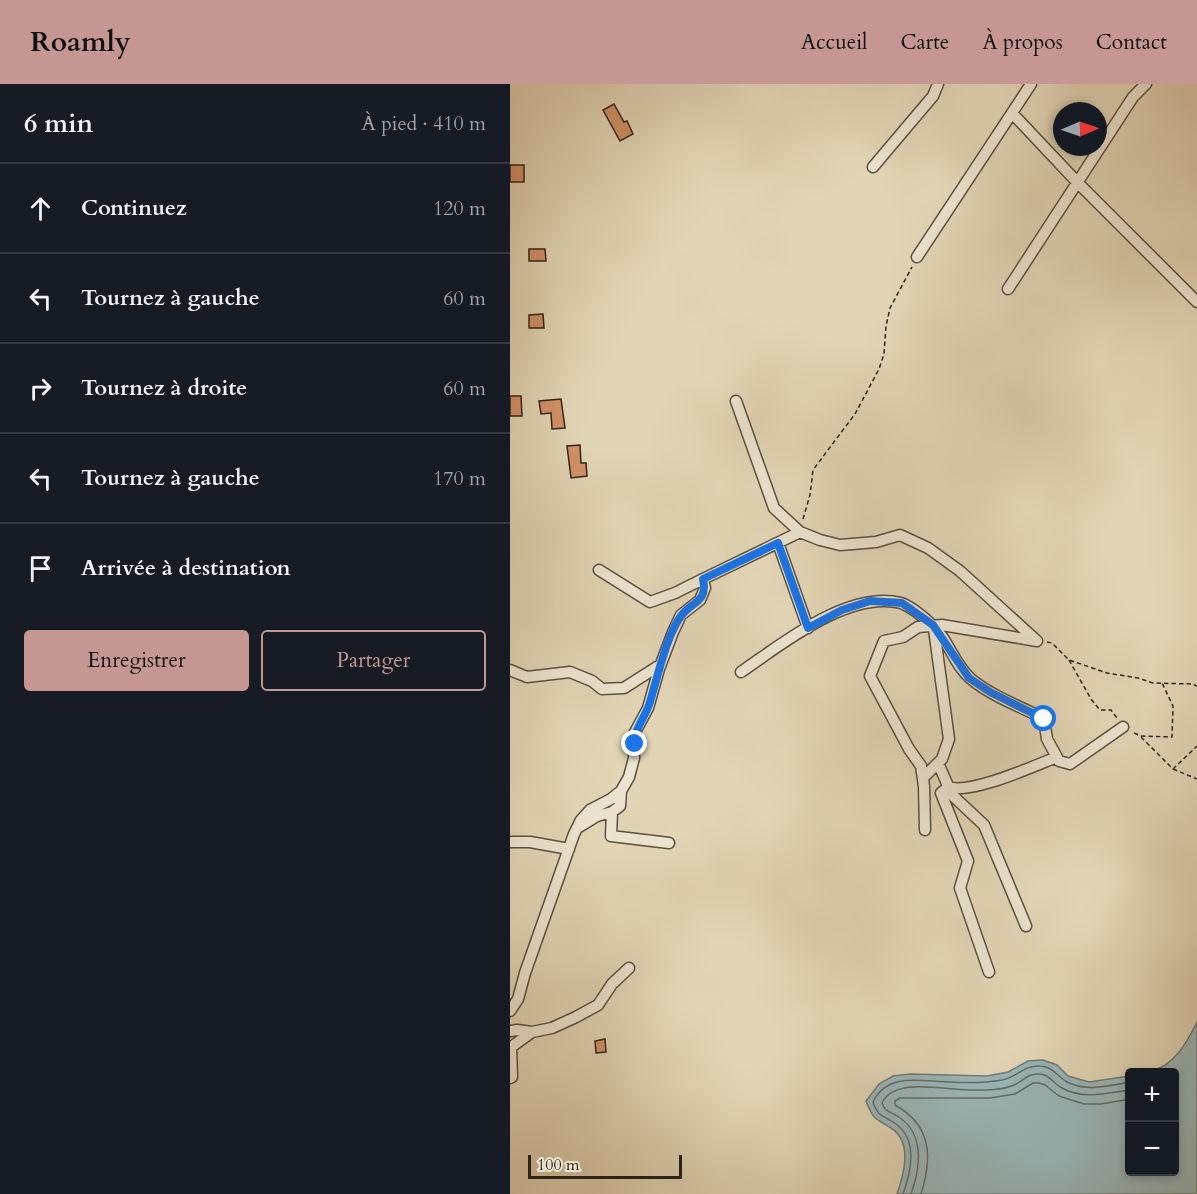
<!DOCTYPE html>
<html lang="fr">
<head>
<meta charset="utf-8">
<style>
	:root { --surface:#171b24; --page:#242831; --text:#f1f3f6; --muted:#9ea1a6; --line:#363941; --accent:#c59692 }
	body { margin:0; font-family:Cardo,serif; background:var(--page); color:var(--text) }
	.controls { position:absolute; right:18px; bottom:18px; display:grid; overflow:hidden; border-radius:6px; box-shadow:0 3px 9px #0003 }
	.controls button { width:54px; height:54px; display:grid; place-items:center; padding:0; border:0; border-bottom:2px solid var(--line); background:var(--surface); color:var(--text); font:30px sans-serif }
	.compass { position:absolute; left:543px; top:18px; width:54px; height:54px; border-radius:50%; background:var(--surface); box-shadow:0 3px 9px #0003; rotate:88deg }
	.scale { position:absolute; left:18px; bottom:15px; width:154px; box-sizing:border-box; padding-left:6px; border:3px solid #2d2319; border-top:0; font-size:16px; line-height:21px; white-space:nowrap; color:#2d2319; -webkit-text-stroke:4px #ece4d0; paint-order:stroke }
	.stop { position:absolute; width:18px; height:18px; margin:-14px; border:4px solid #1a73e8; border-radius:50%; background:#fff }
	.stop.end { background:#1a73e8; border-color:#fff; box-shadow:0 2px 6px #0008 }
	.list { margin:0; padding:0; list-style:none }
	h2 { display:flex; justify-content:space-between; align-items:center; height:78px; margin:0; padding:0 24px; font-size:26px }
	h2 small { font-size:20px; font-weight:400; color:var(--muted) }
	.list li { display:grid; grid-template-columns:39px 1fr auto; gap:18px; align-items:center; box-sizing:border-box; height:90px; padding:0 24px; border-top:2px solid var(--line) }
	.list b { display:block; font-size:22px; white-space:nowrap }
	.list em { font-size:20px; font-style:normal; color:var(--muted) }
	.actions { display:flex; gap:12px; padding:18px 24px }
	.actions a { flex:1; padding:14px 0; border:2px solid var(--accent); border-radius:6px; text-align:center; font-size:21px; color:var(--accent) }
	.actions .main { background:var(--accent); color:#111 }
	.icon { flex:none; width:33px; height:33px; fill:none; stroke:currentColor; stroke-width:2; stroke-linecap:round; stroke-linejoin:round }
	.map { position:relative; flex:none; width:687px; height:1110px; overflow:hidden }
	header { display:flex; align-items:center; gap:36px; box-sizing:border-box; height:84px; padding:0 30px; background:var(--accent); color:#111 }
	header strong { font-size:28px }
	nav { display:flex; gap:33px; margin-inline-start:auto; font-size:21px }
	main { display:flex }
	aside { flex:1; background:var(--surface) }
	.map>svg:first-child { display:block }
</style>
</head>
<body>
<header>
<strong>Roamly</strong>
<nav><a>Accueil</a><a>Carte</a><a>À propos</a><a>Contact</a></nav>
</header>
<main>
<aside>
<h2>6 min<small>À pied · 410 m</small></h2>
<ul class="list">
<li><svg class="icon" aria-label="ahead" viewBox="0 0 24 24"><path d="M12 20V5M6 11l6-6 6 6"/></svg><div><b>Continuez</b></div><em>120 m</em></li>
<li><svg class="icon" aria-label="left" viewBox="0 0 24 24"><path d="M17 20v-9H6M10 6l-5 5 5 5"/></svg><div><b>Tournez à gauche</b></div><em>60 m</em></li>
<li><svg class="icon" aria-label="right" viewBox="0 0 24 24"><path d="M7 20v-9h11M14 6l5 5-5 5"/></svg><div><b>Tournez à droite</b></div><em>60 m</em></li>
<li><svg class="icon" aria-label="left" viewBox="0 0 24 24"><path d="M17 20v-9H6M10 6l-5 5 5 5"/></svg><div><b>Tournez à gauche</b></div><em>170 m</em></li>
<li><svg class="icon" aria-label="arrive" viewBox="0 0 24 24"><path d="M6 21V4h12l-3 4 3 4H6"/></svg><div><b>Arrivée à destination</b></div></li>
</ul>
<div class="actions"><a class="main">Enregistrer</a><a>Partager</a></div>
</aside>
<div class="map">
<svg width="687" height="1110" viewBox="0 0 687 1110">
	<rect width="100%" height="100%" fill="#e2d5b6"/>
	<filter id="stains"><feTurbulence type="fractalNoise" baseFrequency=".00333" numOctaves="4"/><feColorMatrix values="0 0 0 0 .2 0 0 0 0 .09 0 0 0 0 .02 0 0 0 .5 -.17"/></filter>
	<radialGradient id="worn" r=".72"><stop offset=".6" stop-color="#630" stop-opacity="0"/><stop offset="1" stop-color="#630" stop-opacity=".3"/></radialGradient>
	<path fill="#99b6b8" stroke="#6e7b78" stroke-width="1.5" d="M687,938v172h-300c7,-20 16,-52 -6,-66 -16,-9 -18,-9 -25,-27l13,-17 14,-8 17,-2 77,2 21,-4 20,-11 15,-1 14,5 11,11 21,6 40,-6 1,96h44v-100h-25c25,-6 37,-28 48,-50z"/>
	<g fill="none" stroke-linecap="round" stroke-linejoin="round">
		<path stroke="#636c68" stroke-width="1.5" d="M393,1110c8,-22 15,-54 -7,-70 -12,-9 -17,-5 -23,-22 15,-31 51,-20 78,-20 17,1 34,1 51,-2 14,-2 22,-15 38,-14 12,0 17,10 27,16 20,10 41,4 63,0
			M401,1110c9,-25 14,-59 -11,-76 -7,-6 -15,-5 -18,-15 12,-26 62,-13 86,-13 14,0 33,1 46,-5 9,-4 14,-12 25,-11 10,0 14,9 23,14 21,12 45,5 68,2
			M411,1110c12,-38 10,-69 -26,-89v-4l5,-3h90l25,-4 18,-11h6l6,2 14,11 25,8h17l29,-5"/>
	</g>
	<path fill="#d19166" stroke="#2d2319" stroke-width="1.5" d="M104,20l10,18 3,-1 6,13 -13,7 -17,-31z
		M0,81h14v17h-14z
		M19,165h16l1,12h-17z
		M33,230l1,14h-15v-13z
		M0,312h11l1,20h-12z
		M51,315l4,29 -13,1 -1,-16 -10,1 -2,-13z
		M70,361l1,18h5l1,13 -16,2 -4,-32z
		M95,955l1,13 -10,1 -1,-12z"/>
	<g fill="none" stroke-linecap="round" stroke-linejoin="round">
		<g stroke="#5a5040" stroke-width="13">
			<path id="minor" d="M502,29l65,69 120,120
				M363,83l60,-71 5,-12
				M407,173l114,-173
				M498,205l125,-192 13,-13
				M226,317l38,107 26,24 20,8 20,5 36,-3 24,-7 28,13 32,23 77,70
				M268,459l30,85
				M89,486l51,32 25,-9 28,-14
				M0,586l17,7 43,-5 22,9 10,8 22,-1 36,-23
				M231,588c41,-28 107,-82 160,-69 9,3 23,14 30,21 17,14 23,41 40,55 22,18 49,27 73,40l3,20 12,22 11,3 53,-37
				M428,679l14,32 32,30 42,101
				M413,694l19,-19 7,-20 -15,-110
				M102,728l-1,24 58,7
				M69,743l18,-11 15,-4 8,-6 1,-15
				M415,746l-1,-44 -3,-20 -12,-17 -39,-73 14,-35 19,-4 15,-10 24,-2 95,16
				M0,758h20l39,7
				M479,888l-29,-84 8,-27 -27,-68 7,-6c22,8 86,-21 109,-30
				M0,927l8,-12 7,-26 49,-139 7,-14 9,-10 21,-11 10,-8 8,-14 5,-19v-24l14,-26 11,-39 14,-37 8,-17 19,-15 5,-12 -2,-9 97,-47
				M0,947l7,-1 15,2 20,-4 24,-11 22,-12 14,-21 17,-16
				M0,964l22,-16
				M0,994l2,-1 -1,-29"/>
		</g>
		<path stroke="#2d2319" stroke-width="1.5" stroke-dasharray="4.5 3" stroke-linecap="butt" d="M293,435l7,-24 3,-25 42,-56 24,-45 5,-15 2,-28 4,-18 22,-41
			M537,558l5,1 17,17 38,13 31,5 15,5 39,1 5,2
			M559,576l22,39 9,11h11l6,8
			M624,649l7,3 31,1 1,-31 -11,-23
			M631,653l32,32 24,-23
			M663,685l24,10"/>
		<use href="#minor" stroke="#ece4d0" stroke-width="10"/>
	</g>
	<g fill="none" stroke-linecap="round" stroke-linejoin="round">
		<path stroke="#1a73e8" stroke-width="8" d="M125,660c-1,-15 9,-25 14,-39 8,-25 17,-69 32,-89 11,-15 27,-13 22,-37l75,-36 30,85 34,-18 28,-9 32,2 31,22 36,53 21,14 54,27"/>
	</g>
	<rect width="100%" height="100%" filter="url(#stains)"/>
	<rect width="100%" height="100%" fill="url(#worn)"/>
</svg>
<div class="controls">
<button>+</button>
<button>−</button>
</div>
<svg class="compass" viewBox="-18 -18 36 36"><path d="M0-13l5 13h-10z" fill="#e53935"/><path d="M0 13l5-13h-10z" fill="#9ea1a6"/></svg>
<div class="scale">100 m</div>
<div class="stop" style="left:534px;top:635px"></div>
<div class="stop end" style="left:125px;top:660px"></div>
</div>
</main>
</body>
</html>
